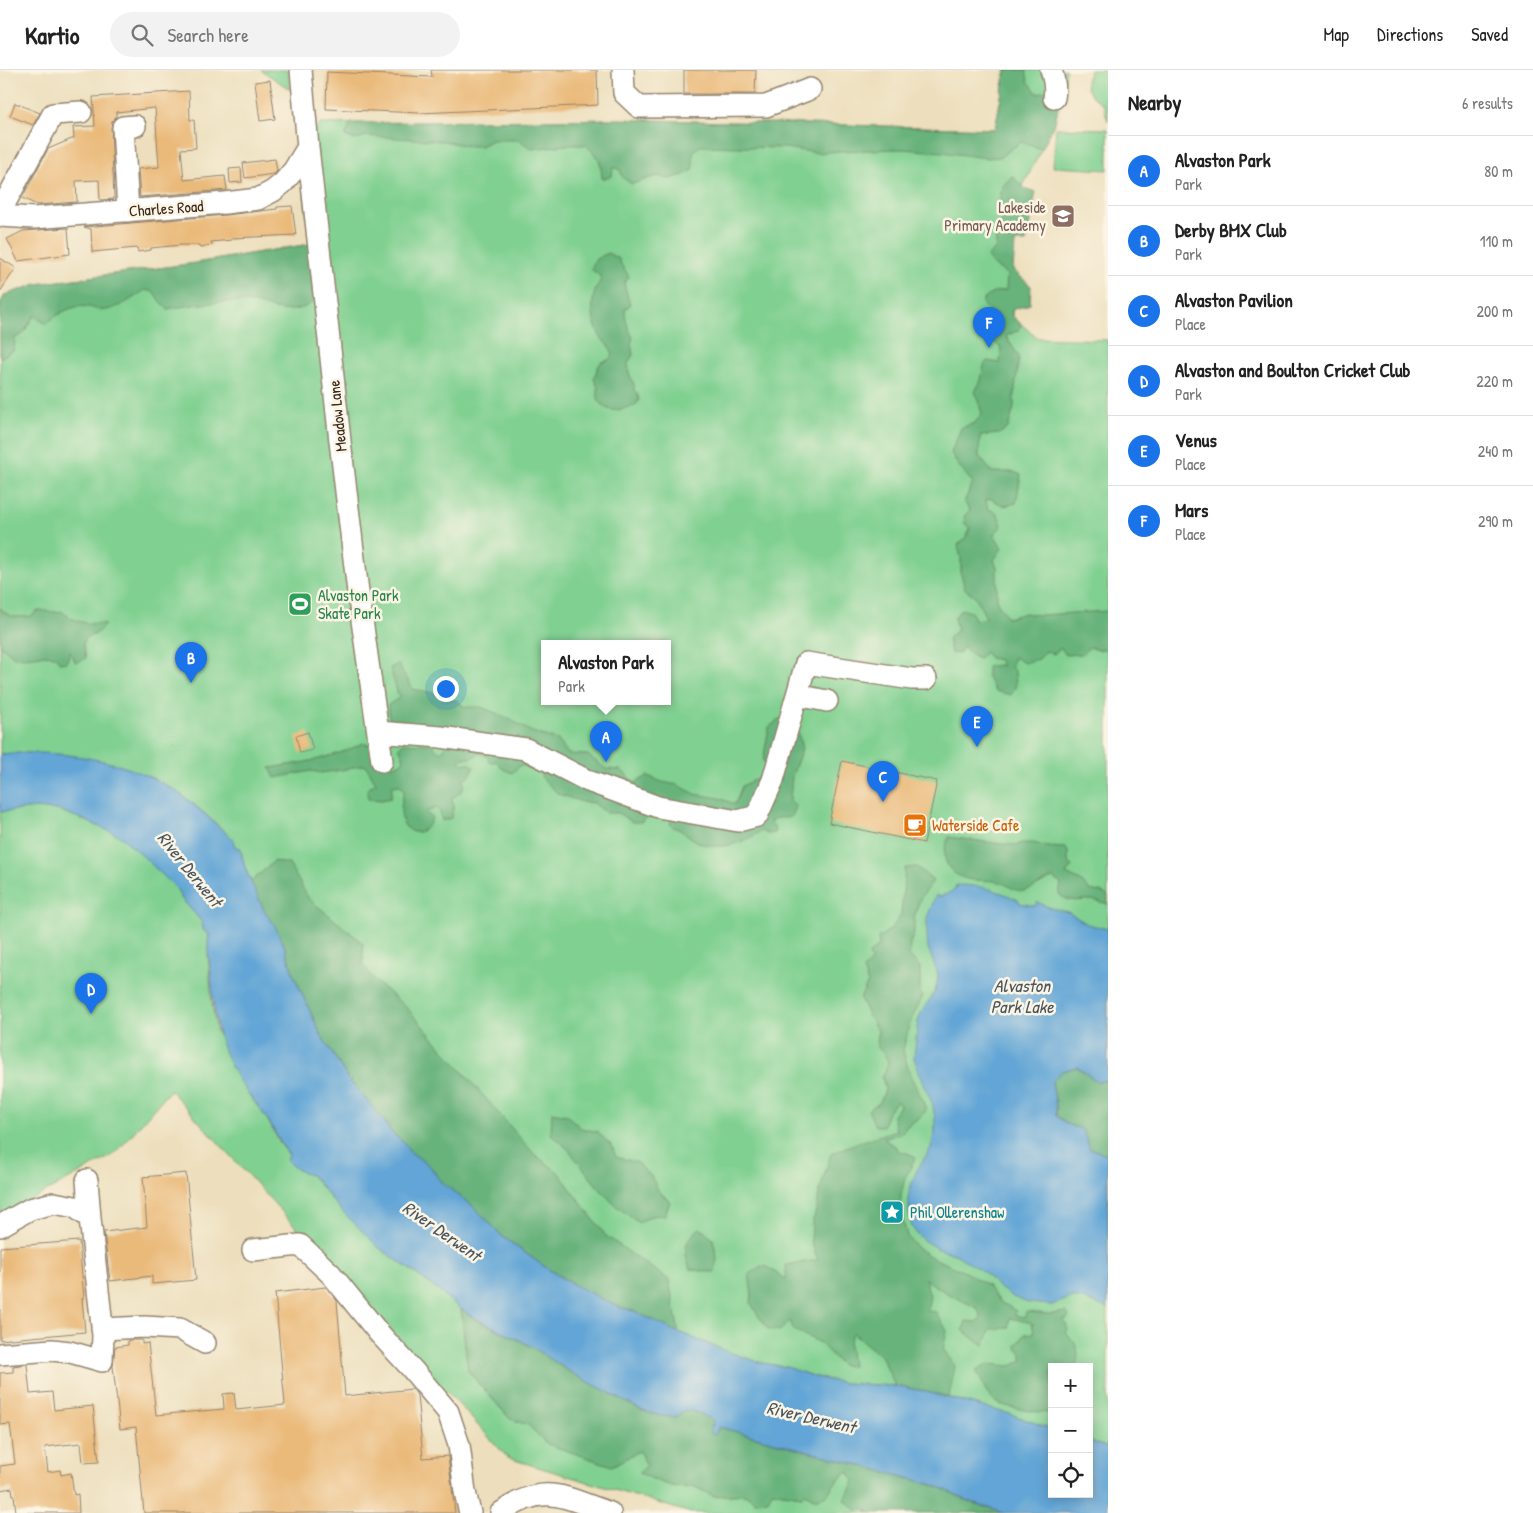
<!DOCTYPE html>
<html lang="en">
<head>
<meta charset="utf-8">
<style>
	:root { --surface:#fff; --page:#f2f2f2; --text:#222; --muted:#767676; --line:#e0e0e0; --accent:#1a73e8 }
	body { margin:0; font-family:"Patrick Hand",sans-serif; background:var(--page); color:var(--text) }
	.controls { position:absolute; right:15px; bottom:15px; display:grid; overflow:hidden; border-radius:0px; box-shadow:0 2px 12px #0003 }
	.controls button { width:45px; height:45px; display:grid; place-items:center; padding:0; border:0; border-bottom:1px solid var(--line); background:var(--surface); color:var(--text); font:25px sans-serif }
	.you { position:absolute; left:445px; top:618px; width:18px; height:18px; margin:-12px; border:4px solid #fff; border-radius:50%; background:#1a73e8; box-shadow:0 0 0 8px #1a73e833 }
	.badge { display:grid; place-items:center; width:32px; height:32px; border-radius:50%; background:var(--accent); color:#fff; font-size:16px; font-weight:700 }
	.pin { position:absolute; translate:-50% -41px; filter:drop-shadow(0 1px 2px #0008) }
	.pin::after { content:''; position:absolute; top:26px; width:18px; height:15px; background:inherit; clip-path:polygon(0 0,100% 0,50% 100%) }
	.popup { position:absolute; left:541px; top:570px; width:130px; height:65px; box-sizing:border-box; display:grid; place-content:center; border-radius:0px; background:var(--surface); filter:drop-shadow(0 1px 4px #0005); font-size:16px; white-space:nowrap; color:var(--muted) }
	.popup b { font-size:19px; color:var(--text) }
	.popup::after { content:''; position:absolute; left:50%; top:100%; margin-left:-10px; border:10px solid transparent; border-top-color:var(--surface) }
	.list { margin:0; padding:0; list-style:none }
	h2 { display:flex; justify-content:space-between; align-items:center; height:65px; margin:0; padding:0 20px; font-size:21px }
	h2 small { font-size:16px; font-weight:400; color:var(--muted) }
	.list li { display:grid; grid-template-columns:32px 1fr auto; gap:15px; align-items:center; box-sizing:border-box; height:70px; padding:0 20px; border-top:1px solid var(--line) }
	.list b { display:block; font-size:19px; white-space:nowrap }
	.list p { margin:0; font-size:16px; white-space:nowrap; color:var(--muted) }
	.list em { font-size:16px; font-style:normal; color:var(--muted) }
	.icon { flex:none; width:28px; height:28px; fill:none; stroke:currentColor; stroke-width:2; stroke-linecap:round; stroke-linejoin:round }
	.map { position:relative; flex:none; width:1108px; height:1443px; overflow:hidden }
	header { display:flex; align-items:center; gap:30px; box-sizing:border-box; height:70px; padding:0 25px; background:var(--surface); border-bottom:1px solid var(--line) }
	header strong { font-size:24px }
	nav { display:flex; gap:28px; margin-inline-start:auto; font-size:18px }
	.search { width:350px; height:45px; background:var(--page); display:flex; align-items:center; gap:12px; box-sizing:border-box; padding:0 18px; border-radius:28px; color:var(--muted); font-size:19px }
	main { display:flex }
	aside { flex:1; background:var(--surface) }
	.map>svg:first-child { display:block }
</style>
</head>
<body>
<header>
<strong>Kartio</strong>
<div class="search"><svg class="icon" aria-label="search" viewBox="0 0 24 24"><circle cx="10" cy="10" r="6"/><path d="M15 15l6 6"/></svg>Search here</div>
<nav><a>Map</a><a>Directions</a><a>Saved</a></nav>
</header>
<main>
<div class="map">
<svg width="1108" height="1443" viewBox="0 0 1108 1443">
	<rect width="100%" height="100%" fill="#fcf5e5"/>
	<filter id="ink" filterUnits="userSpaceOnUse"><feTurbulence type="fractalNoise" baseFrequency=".02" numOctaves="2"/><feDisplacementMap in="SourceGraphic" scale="10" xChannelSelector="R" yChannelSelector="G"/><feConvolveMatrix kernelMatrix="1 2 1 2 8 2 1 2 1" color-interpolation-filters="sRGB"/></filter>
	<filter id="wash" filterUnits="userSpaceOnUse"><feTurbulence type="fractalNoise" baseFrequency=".0096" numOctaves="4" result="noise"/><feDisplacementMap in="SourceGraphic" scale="20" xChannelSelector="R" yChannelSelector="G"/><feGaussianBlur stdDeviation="1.12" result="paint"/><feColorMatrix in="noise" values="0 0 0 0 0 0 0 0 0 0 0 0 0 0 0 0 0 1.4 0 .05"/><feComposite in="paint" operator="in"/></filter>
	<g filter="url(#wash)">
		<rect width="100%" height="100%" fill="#eddfbd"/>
		<path fill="#80d091" stroke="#5e7d58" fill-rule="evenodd" d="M261,0h27l3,20z
			M1006,0h60l-1,9 -3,10 -7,33 -34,68 -8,70 -1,56 25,22 71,2v1108l-19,-7v-74h-37v62l-42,-15 -91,-24 -25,-4 -50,-3 -32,-7 -25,-9 -25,-4 -31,-10 -58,-23 -409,-420 -19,-42 -5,-21 -2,2 -5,-6 2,-2c-18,-16 -36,-34 -55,-47 -53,-36 -118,-41 -180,-40v-450l5,-9 32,-11 152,-20 121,-20 -11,-103 22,-17 294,-5 380,10zM545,573h122v58h-122z
			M1090,0h18v51l-5,-17 -11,-8 -5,-8 -1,-7z
			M1056,58l52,1v41l-55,-3z
			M36,738l22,2 19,7 39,17 9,5 36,34 15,15 6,11 19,22 3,10 5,3 -1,20 4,50 4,25 28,59 23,31 14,26 8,10 7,14 16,7 4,5 24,28 38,38 44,31 39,31 7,62 42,48 18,6 19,19 92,7 8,14 -8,8 46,15 8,-2 21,10 31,-2 10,7 17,-10 30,5 3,-3 22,2 8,-12 13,-12 7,10 8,27 7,5h-179l-183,-55 -338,-368 -55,64 -115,63v-405z"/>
		<path fill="#68b27b" stroke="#526e4c" d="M1006,0h20l2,11 9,12 25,-4 -7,33 -13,27 -21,-7 -21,15 -14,1 -44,-6 -41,-3 -60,2 -23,2 -33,-5 -85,-2 -7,6v18l-10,5 -14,4 -12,-3 -25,8 -9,-6 -3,-8 -7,-3 -1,9 -10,3c-1,-19 -3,-21 -16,-34h-20l-34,4 -13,-9h-27l-11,6h-13l-25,-5 -77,-5 -11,4 -10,-4 6,-13 264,-4 380,10z
			M1012,106l14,13 10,3 -10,50h-11l-2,28 18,16 -1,18 -18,6v6l9,8 -2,6 -13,6 13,21 -5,40v11l-6,20 -9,6 -19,2 -1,20 13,16h22l7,3 -5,28 -12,3 -13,-7 -5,1 2,9c9,2 12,8 14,17l-8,8 8,14 -8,12 3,7v35l11,16 17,-5 14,2 69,-4v38l-10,1 -8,-3 -8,7 -16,1 -5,-7 -7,6 -8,-3 -7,8 -15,4 -10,-6 -3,10 4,4 1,14 -5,10 -16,-4 -8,-15v-9l11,-2 4,1 -3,-6 -9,-2 -5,-6 -6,7c-8,-3 -10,-6 -15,-13l-5,8 -8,-1 -3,-14 3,-4 6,-5 -3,-12 7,-9 10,3 5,8 10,-2 -11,-22 -10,-7 -4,-15v-15l-3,-14 8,-8 4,-9 -5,-4 -1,-8 6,-6 -6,-8 9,-19 -15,-18 -7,-12 10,-25 14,-5 7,-10 -7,-21 6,-12 3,-15 3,-4 13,2 1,-15 -17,-15 -1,-13 8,-6 -8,-9v-5l11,-8 12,-2 1,-16 -15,-10 -5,-7 9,-9c0,-8 -2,-14 -1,-22l7,-5 -5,-7 5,-27z
			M310,174c1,9 7,48 5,54 -3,8 -15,11 -22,12 -18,3 -32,-8 -49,-8 -26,-1 -52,3 -77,7l-7,-7 -6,-10 -9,-2c-12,8 -24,17 -38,20 -6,1 -13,-2 -19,-3 -16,-3 -30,7 -42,17l-12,-8 -11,18 -8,4 -1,12 -14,8v-54l5,-9 32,-11 152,-20z
			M608,183l11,6c3,9 7,11 10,18l-5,6 6,22 -5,4c0,11 3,19 8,29l-2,5 2,12 -5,8 1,10 5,11v6l3,3 2,7 -4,6c-17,3 -25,10 -37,-6v-13l-4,-8 3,-10 4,-7 7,-2 5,-5c-3,-10 -8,-11 -13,-19 -9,-16 -11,-41 1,-56l-2,-5 -8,-6 5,-10z
			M0,538c11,11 17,9 32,8 7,-11 18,-1 29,-5 9,7 16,11 27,12 7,1 11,-1 17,2l-9,9 -11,4 -2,6 3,14 -10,5 -6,-12 -3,11 -7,1 -5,-7 -13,-1 -17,2h-11l-14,-12z
			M398,594l15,25 25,5 7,6h11l9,7h16l27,11 24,14 26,8 10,14 20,1 18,14 15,1 14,13 13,-7 14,6 16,3 17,9 24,4 16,6 7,-18 17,-9 23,3 -19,-19 6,-34 11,-8 15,3 7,26 -10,28 -2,24 6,7 -4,9c-7,4 -16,-1 -22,6l4,4 1,7 -7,1 -7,-3c-18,12 -39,20 -61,12 -7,-3 -13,-9 -20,-13 -4,-2 -7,-2 -10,-6l2,-6 -10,-5 -16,5 -5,4h-9l-14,-9h-12l-12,-10 -12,-1 -24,-8 -16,-16 -2,-7h-5l-14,-6 -9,8 -9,-4 -7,-8 -6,2 -3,-7 -7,-3 -9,5h-7l-4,3 3,3 6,-1 5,4 -4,9 -7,3 1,4 -1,7 -12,9 3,6 -3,13 -9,3 -2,-9 -4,-4 -10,4 6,6c-4,15 -22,21 -29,4 -4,-10 -1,-22 1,-32l-4,-5 -8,1 -1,12 -9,2 -14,-1 -1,-10 9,-6 -10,-17 -3,-1 -21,5 -21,3 -10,-2 -36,7 -5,-10c32,-5 64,-10 93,-25l10,3 19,21 9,-4 3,-4 -5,-12 5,-4 28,1 2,4 7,4 6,-7 -57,-21 -2,-19 11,-7 -9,-30z
			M949,767l53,7 15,1 6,-2h10l16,4 17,1 2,4v9l4,5 -6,8c12,6 15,5 23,16l11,2 8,4v8c-6,-2 -14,-4 -21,-4 -10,1 -20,2 -28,-6l2,-10 -8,-6c-9,3 -19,11 -29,13 -9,1 -16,-7 -25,-9 -11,-3 -24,0 -35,-4 -20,-7 -23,-23 -15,-41z
			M274,791l15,3 20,35 54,44v21l12,17 31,26 129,148 23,17 48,64 63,44 10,53 -61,-26 -40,-20 -36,-22 -40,-29 -28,-29 -33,-25 -11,-16 -21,-15 -5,-8 -13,-11 -6,-10 -36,-42 -28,-45 -27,-59 -9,-29 -21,-37 -13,-28z
			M917,797l16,14 -13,18 -6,19v16l-4,9 -1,12 11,12v26l3,3 -12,24 -8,30 7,25 13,26 3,10 -7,7 -12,8 -5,7 -18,6 12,8 3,4 8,2 9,4 -11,21 -4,17v17l6,24 10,12 16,10 32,14 22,13 14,18 5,2 10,6 -2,4 11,2 1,-5 24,2 16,-2 3,4 -2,3 -4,1 3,4 2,6 -2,3c11,10 15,19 9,34h-23v46c-13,0 -48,-5 -58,-12 -8,-6 -13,-22 -18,-31l12,-6 23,2 11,-5v-6l-6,-9 9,-12 9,-1 -2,-10 -22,-5 -2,10 -17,1 -7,16 -8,-4 -13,-11 3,-9 11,1 4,-5 -4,-9 -32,-16 -20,-13 5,17 -3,15 9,1 11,19 -4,18 12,17 -6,31 -30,-7 -24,-4 -13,-29 -30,-25 -3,12 3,22 -11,-1 -21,-22 -26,-13 -4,-9 -10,10 -12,-2 -9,-12 -8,-14 1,-8 -3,-21 12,-8 7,1 18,13v-15l32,-5 -7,-18 1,-19 5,-15 2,-16 12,-38c21,-11 43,-16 65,-24l-3,-14 7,-10 -3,-5 -9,11 -5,14h-8l-7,-16 6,-4 5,-2 6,-14 -3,-14c10,-16 6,-16 -5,-30l1,-15 -8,-12 -10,-21 8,-15 -5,-13 8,-9 -2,-7 10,-8 -1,-8 13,-9 10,-14 4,-47z
			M1077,997l21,15 10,-2v74l-18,-5 -8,-20 -13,-4 -13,-10c1,-11 -3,-22 -4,-34l10,-10z
			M552,1042l15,3 14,13 17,4 14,14 4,11 20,5 15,14 7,14 12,12 -5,13 -14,1 -12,7 -23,-17 -19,-20 -29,-37 -17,-15z
			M700,1158l13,11 4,19 -2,14h-8l-17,-3c-7,-19 -7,-27 10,-41z
			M461,1239l14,10 58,28 37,25 73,39 18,5 14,1 11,-6h7l18,8 2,3 -3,11 5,2 4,-8 218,59 31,15 36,12h-134l-7,-5 -6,3 -12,-11 9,-19 -6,-10 -13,12 -8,12 -11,4 -11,-6 -3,3 -30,-5 -4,9 -13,1 -10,-7 -31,2 -21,-10c-18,5 -38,-6 -54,-13l8,-8 -8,-14 -27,15 -65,-22 -19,-19 -18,-6 -42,-48z"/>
		<path fill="#62a5d6" stroke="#4e687a" d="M0,684c59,-5 131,5 180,40 19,14 37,31 55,47l-2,2 5,6 2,-2 5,21 19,42 10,14 11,23 9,29 27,59 28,45 36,42 6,10 13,11 5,8 21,15 11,16 33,25 28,29 23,17 38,26 55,28 16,4 39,19 58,23 31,10 25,4 25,9 17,4 15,3 50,3 25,4 91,24 42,15v65h37v-53l19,7v65h-104l-36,-12 -31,-15 -218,-59 -4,8 -5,-2 3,-11 -2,-3 -18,-8h-7l-11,6 -14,-1 -18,-5 -73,-39 -37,-25 -64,-32 -47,-37 -44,-31 -38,-38 -24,-29 -4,-4 -16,-7 -9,-8 2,-6c-9,-11 -14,-24 -22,-36 -10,-16 -24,-30 -33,-47 -18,-33 -20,-60 -23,-96 -1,-14 -5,-28 -2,-42l-5,-3 -3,-10 -19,-22 -6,-11 -29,-28 -22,-20 -9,-6 -39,-17 -19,-7 -22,-2 -36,4z
			M956,815c25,0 40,5 63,15v3l17,3 1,-4 14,6 17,4 19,12 21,5v151l-10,2 -21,-15 -15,4 -10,10c1,12 5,23 4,35l13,9 13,4 8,20 18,5v155l-13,-6 -16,-5h-8l-19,7 -24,-2 -15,-6 -15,-10 -13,-14 -28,-18 -21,-7 -13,-8 -6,-6 -5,-7 -3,-14v-22l8,-21 14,-22 4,-16v-14l-2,-12 -19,-48 4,-37 4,-10 13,-19 3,-13v-5l-10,-26 -1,-12v-18l9,-23 4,2 15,-7z"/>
		<g id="blocks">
			<path fill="#eaba7a" d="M431,0h166l1,35 -178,8 -94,-4 1,-37 105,5z
				M684,0h72l-1,24h-71z
				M270,10l5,39 -15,2 -5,-39z
				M189,21l1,29h4l2,28 -15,1 3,31 41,-4 2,14 -87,7 -2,-28 21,-2 -4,-59 -39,4v5l-4,4 -1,7 3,71 -14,1 -1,-20 -23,1 1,21 -40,3 -15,-7 26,-49 26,-11 -1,-11 22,-1 -2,-29z
				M15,33l25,10 -7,12 -23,-9z
				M275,89l2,12 -3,3 -29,4 -2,-15z
				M241,98l1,14 -12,1 -1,-14z
				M292,136l4,29 -64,3v2l-21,2 1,3 -12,2 -1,-2h-18l-30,3v2l-13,2 -1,-4 -45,4 -1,-23 -7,-2 142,-12 51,-6v-2z
				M68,158l2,26 -52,7 -11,-22 16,-8z
				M0,188l16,10 -16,24z
				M308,662l5,18 -13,3 -4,-17z
				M842,691l95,20 -13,62 -95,-20z
				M186,1103l10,107 -44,4v-8l-42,5 -6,-49 43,-5 -4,-50z
				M79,1171l5,57h-2l3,34 -85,8v-93z
				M326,1217l11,14 8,95 68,-7 4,6 6,63 25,-2 7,57h-311l-8,-86 -16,2 -7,-63 2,-19 13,-2v-5h14v4l6,-1 8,72 68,-6 -1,-15 11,-1 2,17 49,-5 -10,-112z
				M27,1294l3,30 22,-2 2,18 39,-4 6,56 -16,1 -2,-20 -36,4 3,25 12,-2 1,5 10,-2 3,22 4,-1 1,19h-63l-2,-18h-1l-1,-7 -12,2v-24l15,-2 -5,-40 -10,1v-52l13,-1v-6z"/>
		</g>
	</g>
	<g filter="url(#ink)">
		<use href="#blocks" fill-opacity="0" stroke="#94846e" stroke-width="1"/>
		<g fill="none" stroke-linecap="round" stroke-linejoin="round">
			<g stroke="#94846e" stroke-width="24">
				<path id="minor" d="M301,0l7,77 32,294 18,151 24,169
					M623,0l1,23 15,14 127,-1 44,-17
					M1051,0c3,9 5,18 3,28
					M128,141l-5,-84 12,-1
					M0,142l53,-98 28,-2
					M0,146l34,2 191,-15 33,-4 15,-8 10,-8 11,-13 14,-23
					M797,625l30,6
					M378,662l63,5 85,12 62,32 70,26 80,14 19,-5 16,-36 33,-117 106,16h14
					M87,1110l3,38
					M0,1156l30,-17 24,-6 21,4 15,11 13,117 -1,26 -32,-9 -18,-2 -52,4
					M253,1180l47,-5 31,29 47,58 34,37 36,43 11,33 6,47 5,21
					M102,1259l42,-2 36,2 25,14
					M501,1443c43,-32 64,-15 109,0"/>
			</g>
			<use href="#minor" stroke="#fff" stroke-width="21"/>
		</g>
	</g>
	<defs>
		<g id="school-square" transform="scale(1.25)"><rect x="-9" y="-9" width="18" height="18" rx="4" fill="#8d6e63" stroke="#fcf5e5"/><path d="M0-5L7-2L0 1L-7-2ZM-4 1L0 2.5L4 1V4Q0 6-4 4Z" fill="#fff"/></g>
		<g id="stadium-square" transform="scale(1.25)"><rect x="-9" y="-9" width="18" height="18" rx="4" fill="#2e9e5b" stroke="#fcf5e5"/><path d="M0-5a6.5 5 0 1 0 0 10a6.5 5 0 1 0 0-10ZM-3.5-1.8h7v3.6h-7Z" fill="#fff"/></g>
		<g id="cafe-square" transform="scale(1.25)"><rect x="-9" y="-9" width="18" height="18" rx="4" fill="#e8710a" stroke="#fcf5e5"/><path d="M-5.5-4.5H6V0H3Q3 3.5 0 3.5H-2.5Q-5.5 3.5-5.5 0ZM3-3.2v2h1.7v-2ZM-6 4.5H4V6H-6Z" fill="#fff"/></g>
		<g id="sight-square" transform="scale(1.25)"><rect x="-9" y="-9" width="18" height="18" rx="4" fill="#0f9aa8" stroke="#fcf5e5"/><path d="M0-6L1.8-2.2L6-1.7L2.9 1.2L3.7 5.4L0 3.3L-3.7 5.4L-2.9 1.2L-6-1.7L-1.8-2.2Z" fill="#fff"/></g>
	</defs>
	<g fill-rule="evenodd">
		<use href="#school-square" x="1063" y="146"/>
		<use href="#stadium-square" x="300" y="534"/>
		<use href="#cafe-square" x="915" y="755"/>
		<use href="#sight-square" x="892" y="1142"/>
	</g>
	<g text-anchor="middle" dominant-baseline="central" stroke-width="5" stroke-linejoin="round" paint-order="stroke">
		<g font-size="16" fill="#785e54" stroke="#fcf5e5" text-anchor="end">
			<text x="1046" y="137">Lakeside<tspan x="1046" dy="18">Primary Academy</tspan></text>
		</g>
		<g font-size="16" fill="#3b2a1e" stroke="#fcf5e5">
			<text transform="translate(166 138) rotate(-4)">Charles Road</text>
			<text transform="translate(337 346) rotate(-96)">Meadow Lane</text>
		</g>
		<g font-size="16" fill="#27864d" stroke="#fcf5e5" text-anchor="start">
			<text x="318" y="525">Alvaston Park<tspan x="318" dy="18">Skate Park</tspan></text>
		</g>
		<g font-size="16" fill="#c56008" stroke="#fcf5e5" text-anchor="start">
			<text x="932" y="755">Waterside Cafe</text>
		</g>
		<g font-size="16" fill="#0d838f" stroke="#fcf5e5" text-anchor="start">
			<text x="910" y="1142">Phil Ollerenshaw</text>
		</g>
		<g font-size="18" font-style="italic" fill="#49555e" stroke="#fcf5e5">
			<text transform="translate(190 799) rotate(51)">River Derwent</text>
			<text x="1022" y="915">Alvaston<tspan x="1022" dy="21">Park Lake</tspan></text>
			<text transform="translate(442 1161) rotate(35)">River Derwent</text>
			<text transform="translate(811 1347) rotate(13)">River Derwent</text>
		</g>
	</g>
</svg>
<div class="controls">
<button>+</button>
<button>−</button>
<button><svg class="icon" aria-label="locate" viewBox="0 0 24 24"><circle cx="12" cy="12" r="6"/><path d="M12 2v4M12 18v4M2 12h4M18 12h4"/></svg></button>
</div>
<div class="you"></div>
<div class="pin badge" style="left:606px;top:692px">A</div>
<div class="popup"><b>Alvaston Park</b>Park</div>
<div class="pin badge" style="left:191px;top:613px">B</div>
<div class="pin badge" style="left:883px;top:732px">C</div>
<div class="pin badge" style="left:91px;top:944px">D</div>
<div class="pin badge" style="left:977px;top:677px">E</div>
<div class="pin badge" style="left:989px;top:278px">F</div>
</div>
<aside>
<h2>Nearby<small>6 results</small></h2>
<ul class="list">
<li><span class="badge">A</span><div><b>Alvaston Park</b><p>Park</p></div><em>80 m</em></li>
<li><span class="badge">B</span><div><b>Derby BMX Club</b><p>Park</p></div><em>110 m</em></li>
<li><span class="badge">C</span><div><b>Alvaston Pavilion</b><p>Place</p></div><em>200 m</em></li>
<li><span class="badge">D</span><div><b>Alvaston and Boulton Cricket Club</b><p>Park</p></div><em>220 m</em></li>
<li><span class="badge">E</span><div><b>Venus</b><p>Place</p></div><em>240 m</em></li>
<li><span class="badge">F</span><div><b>Mars</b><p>Place</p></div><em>290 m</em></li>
</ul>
</aside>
</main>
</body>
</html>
